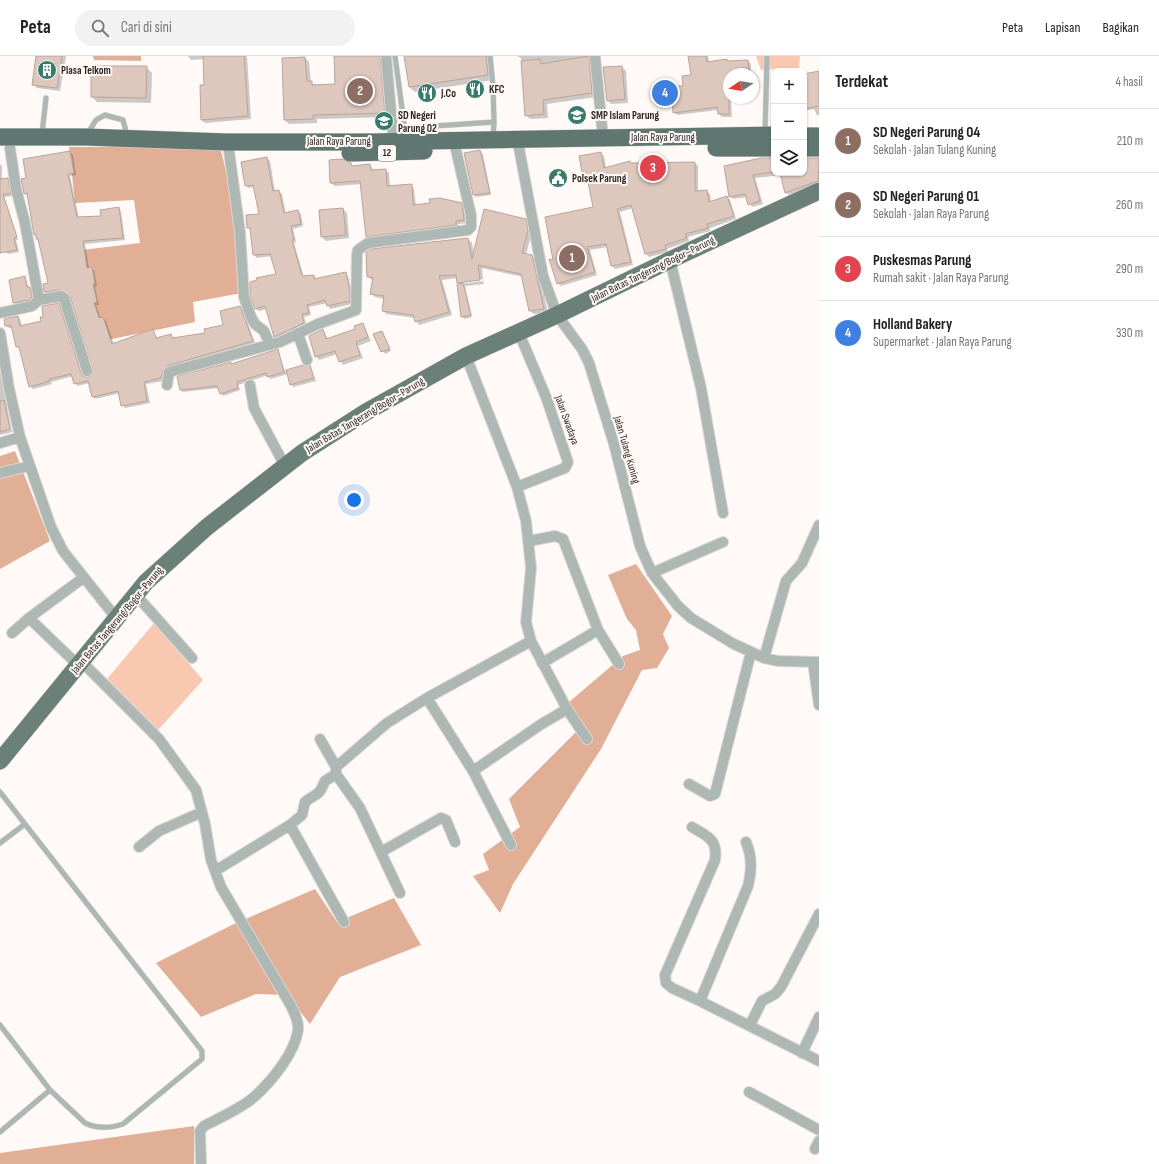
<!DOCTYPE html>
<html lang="id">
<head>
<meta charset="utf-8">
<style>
	:root { --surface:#fff; --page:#f2f2f2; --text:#202124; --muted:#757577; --line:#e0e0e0; --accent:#1a73e8 }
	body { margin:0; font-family:"Sofia Sans Condensed",sans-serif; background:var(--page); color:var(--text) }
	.controls { position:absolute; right:12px; top:12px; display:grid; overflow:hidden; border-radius:8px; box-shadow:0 1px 3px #0004 }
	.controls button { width:36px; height:36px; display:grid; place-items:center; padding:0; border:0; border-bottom:1px solid var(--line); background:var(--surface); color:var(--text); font:20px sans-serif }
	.compass { position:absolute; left:723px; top:12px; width:36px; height:36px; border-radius:50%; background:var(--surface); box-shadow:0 1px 3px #0004; rotate:258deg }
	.you { position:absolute; left:354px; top:444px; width:14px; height:14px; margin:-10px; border:3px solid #fff; border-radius:50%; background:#1a73e8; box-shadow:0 0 0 6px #1a73e833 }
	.badge { display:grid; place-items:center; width:26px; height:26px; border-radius:50%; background:var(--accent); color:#fff; font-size:13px; font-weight:700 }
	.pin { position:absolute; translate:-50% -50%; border:2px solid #fff; box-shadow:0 1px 4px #0006 }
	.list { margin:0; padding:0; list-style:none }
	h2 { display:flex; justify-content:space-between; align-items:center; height:52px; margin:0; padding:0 16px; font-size:17px }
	h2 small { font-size:13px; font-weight:400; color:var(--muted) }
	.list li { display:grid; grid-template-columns:26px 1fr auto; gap:12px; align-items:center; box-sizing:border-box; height:64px; padding:0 16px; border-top:1px solid var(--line) }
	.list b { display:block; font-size:15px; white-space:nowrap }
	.list p { margin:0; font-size:13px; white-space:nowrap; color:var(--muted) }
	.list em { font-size:13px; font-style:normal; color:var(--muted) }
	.icon { flex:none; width:22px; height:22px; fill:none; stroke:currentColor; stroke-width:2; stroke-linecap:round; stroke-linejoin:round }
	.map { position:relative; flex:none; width:819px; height:1108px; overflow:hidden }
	header { display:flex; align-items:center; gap:24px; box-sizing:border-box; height:56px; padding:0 20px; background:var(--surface); border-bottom:1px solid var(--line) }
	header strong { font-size:19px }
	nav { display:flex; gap:22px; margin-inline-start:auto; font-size:14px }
	.search { width:280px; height:36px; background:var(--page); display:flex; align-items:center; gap:10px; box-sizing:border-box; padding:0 14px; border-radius:22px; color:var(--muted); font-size:15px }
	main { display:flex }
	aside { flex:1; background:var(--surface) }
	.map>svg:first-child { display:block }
</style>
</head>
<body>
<header>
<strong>Peta</strong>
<div class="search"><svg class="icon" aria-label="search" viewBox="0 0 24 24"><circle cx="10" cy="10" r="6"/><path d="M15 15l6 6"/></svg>Cari di sini</div>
<nav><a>Peta</a><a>Lapisan</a><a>Bagikan</a></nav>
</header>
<main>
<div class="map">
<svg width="819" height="1108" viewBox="0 0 819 1108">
	<rect width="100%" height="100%" fill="#fffaf8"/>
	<path fill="#f8c9b0" d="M756,0h44l-1,12 -38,2z
		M154,567l49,57 -53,59 -48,-54z"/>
	<path fill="#e0af95" d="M93,0h48v5l-47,-1z
		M69,91h151l14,56 8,90 -49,9 2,20 -93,19 -20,-91 58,-7 -6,-43 -59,3z
		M15,395l35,90 -50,28v-113z
		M636,508l36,52 -9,18 6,14 -12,20 -15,2 -41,79 -88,135 -13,29 -27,-37 16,-6 -6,-16 37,-27 -11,-28 75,-75 -16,-21 55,-47 17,-6 -4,-20 -9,-11 -19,-44z
		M315,833l22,33 57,-24 27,47 -81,32 -30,47 -23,-29 -31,-1 -55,23 -45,-54 78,-39z
		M194,1070v38h-194v-11z"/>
	<path fill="#0003" d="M37,0h29l-6,35 -23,-3 -4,-4z
		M188,0h59l4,63 -46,4 -3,-3 4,-34 -2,-27 -13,1z
		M346,0h35l8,61 -72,2v4l-28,1 -4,-4 20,-62 4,4 2,20 5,4 20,-1z
		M405,0h87l1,24 -78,12 -6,-5z
		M517,0h76l3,41 -49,7 1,14 -18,1 -4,-4 -5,-57z
		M689,0h19l1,6 18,-2 1,2 20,-1 3,3v10h-22v24h2l1,19h-10l-3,-3 -1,-4 -41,5 -3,-3 10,-25 9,-11z
		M92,11h54l6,6 -1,30 -54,-1 -5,-5z
		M622,11l4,4 2,32 -17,1 -4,-4z
		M819,16v43h-2l-3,-6 -10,2v-36z
		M480,95l3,3 8,41 -15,2 -2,-2z
		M70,96l3,3 3,20 -6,1 9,42 23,-1 17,-9 2,3 4,29 -40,4 4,24 5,2 3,16 -2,1 4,18h-3l5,14 2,-1 3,3 8,23 39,-14 4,9 14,-4 3,4 32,-5 18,-9 16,-18 3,3 12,33 -85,25 -6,13 -18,3 4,19 -25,5 -3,-3 -2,-12 -25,6 -2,-3 -3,-13 -13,3 -4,-10 -22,6 1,2 -19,5 -3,-3 -9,-37 -4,-2 -4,-19h-4l-3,-2 12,-9 2,2 2,7 20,-4 2,-4 14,-14 3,3 22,70 6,1 5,-6 -23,-76 -7,-4 -16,3 -3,-3 -1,-7 5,-1 -10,-43 -4,-7 -7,-37 -3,-4 2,-14z
		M600,97l4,3 2,12 26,-4 63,-1 3,3v26l9,-1 3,3 1,8 16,-5 3,3 6,19 -26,9v3l-22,6 1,4 -22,8 1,3 -19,5 -3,-3 -13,-46 -13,4 13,53 -18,4 -3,-3 -5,-19 -17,3 7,25 -36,11 -3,-3 -4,-22 41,-53 -6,-23 -4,-3z
		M267,102l3,3 5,31 4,-1 3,3 4,20 12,-3 3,3 2,12 -10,3 3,13 -2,1 10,34 10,-1 3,3 28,-6 3,3 4,18v10l-22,5 -3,-6 -18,4 2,8 -7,2 3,9 -30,13 -2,-3 -8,-27 -8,2 -3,-2 21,-34 -5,-19 -15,2 -3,-3 -3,-24 -3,-3 12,-13 -6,-28 -6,1 -2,-3z
		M819,102v27l-30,10 -3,-3 -4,-17 -27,3 8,26 -11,3 -5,-10 -14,2 -3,-3 -4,-29 48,-7v13h30v-14z
		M0,108l2,2v13h5l3,2 2,15 -8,1 14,43h-2l3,12 -11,2 -8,-8z
		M351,108l3,3 16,-2 4,6 11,-1 4,3 1,14 21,-2 3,4 2,17 45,-2 4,3 2,16 -9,1 1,4 -89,12 -3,-4 -5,-52 -27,2 -4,-3z
		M343,153l4,4 2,25 -23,3 -4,-4z
		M525,164l4,4 2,11 -5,20 6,1 4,4 12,53 -14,1 -4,-3 -7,-34 -41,-9 1,11 -23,3v2l23,-3 1,3 -19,2 7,31 -7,2 -3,-2 -2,-33 -2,-6 -16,2 10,35 -33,10 -4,-7 -29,-4 -3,-4 1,-11 -9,-2 -4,-4 2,-12 -5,-4 100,-38 4,4 2,12z
		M25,222l4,10 3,2 2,10 -17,5 -3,-2 -4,-23z
		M363,268l8,17 -13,5 5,12 -20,7 -6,-11 -18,6 -3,-4 7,-26 5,9 28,-10z
		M381,276l10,19 -6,3 -10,-19z
		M277,294l8,21 18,-5h7l6,15 -23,6 -5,-13 -18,5 -2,-4 -30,10 2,5 -17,6 -4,-8 -36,4 -3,-2 50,-27 2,2z
		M0,313l12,63 -12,3z"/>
	<path fill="#dec8bd" stroke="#b9a499" d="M36,0h26l-5,32 -25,-3z
		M203,0h41l4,60 -47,4 -1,-35h4z
		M334,0h46l5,57 -72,2v4l-29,1 -2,-62 23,-1 2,24h5v4l23,-1z
		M404,0h82l2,19 -79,12z
		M589,0l3,37 -49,7 1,14 -19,2 -4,-55 19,-2 1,5z
		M688,0h18l1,6 20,-3v2l21,-1 1,14h-20v40h-11l-1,-7 -44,6 -1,-27h11l-1,-10 9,-1z
		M91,10h56l-1,32 -55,-1z
		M622,10l3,33 -18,2 -4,-34z
		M819,15v35l-15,3v-35z
		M480,94l10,43 -17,2 -9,-42z
		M70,95l4,22 -6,1 9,43 24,-1 -1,-6 19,-3 4,31 -40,3 4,27 5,-1 3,17h-2l4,18 -3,1 5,15 4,-1 9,27 41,-15 3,9 15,-4 1,4 33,-5 -1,-4 19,-4 -3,-14 20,-5 13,35 -86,25 -4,5 -2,7 -17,4 3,19 -26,5 -3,-15 -26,6 -4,-16 -14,3 -3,-10 -22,5 1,2 -21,6 -10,-40h-3l-5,-22 -6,1 -1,-7 14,-3 2,10 21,-5 -1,-4h3l-1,-11 17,-3 22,70 2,3 6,1 4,-5 -23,-76 -10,-6 -16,2 -1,-8 5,-1 -10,-44h-2v-5l-2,1 -7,-42 -3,1 -3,-15 5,-1 -3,-19z
		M601,96l3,16 26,-7 1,2 64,-1v29l12,-1 2,12 18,-6 7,20 -27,8 1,4 -23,6 2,4 -22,7 1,4 -21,5 -14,-49 -14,4 14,53 -20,4 -5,-22 -19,3 8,25 -38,12 -8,-25 4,1 -8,-43 48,-10 -5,-25h-4l-5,-26z
		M267,101l6,34 6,-1 5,23 14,-3 3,14 -10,2 3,14h-2l10,36 12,-1v4l32,-7 4,18v11l-23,5 -2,-6 -18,5 2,8 -7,1 2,9 -30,14 -9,-31 -10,3 -5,-13v-14l7,-2 -1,-2 20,-4 -6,-20 -17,1 -3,-27h-3l-1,-13 13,-1 -6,-29 -8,1 -4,-24z
		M761,102h13v14l-21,3 7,26 -12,4 -3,-11 -16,3 -5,-31z
		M804,102h15l-1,23 -33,12 -5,-20h24z
		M342,103l9,4 1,3 18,-2 1,6 15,-1 1,17 25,-2 1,21 17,-2 -1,-4 11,-1 22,5 2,17 -8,1v4l-90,12 -6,-56 -30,2 -1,-23z
		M8,122l3,16h-8l14,43 -3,1 3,12 -17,3v-74z
		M343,152l3,27 -25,2 -2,-27z
		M484,153l42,10 2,12 -6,22 10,2 12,54 -15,2 -8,-37 -43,-9 2,15 -23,3 -1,-8 -17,1 10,36 -34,10 -2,-7 -31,-4 2,-15 -14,-2 3,-17h-6l-1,-25 4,-3 98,-11 4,21z
		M25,220l2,11h3l2,10 -3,3 -16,3 -4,-23z
		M463,227l8,32 -10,2 -4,-33z
		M363,267l5,14 -12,5 4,13 -21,7 -4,-11 -20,6 -6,-21 14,-7 3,10 29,-10 -1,-3z
		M382,275l8,18 -9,3 -8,-18z
		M278,293l6,23 -17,5 -1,-4 -29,9 1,6 -18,6 -3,-8 -37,4 -3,-14 54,-14v2z
		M303,309h7l4,13 -24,7 -4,-15z
		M4,344l6,29 -10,3v-31z"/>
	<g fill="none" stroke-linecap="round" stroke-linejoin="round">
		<g stroke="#dcd7d5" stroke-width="6">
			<path id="service" d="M395,0l11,82
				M405,72l89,-6 -1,-36 -3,-30
				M765,76l2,-76
				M88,77l8,-13 9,-5 18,5 4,15
				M42,78l4,-36
				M493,82l1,-16
				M0,736l202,259v8l-79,65c-12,4 -26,5 -38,-1l-35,-33 -50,-65
				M0,787l25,-19
				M0,1076l50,-42"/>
		</g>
		<g stroke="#dcd7d5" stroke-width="12">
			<path id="minor" d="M386,0l8,90
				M595,0l8,82
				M519,92l24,128 14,39 25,34 7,14 25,81 26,102 12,27 26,33 13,12 41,25 32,15 14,3 41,1
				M229,95l11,81 4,65 7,20 4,7 9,7 6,14
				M670,204l31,128 22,125
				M39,244l22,-4 3,2 23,73
				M0,257l32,-7 7,-6 -14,-77 -9,-34 -6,-41
				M0,277l9,55 11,49 31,90 12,24 54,68
				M298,278l9,26
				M466,300l51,131 9,34 5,47 -5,54 5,19 36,68 20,30
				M167,329l2,-13 111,-30 38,-18 38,-14 1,-56 1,-4 10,-7 100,-13 3,-3v-12l-15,-65
				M250,329l4,23 31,58
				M0,387l20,-6
				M0,417l30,-7
				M517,431l48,-19 3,-6 -22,-65 -27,-64
				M529,485l26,-5 8,3 35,91 21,34
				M652,517l71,-31
				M136,539l56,63
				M29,562l49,47
				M12,577l17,-15 54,-40
				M764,602l22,-77 16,-18 17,-38
				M81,605l78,78 37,51 9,34 6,36 10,27 69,117c4,8 9,17 8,26 -3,23 -27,52 -44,67 -12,11 -35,21 -50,29l-4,5 1,33
				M813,606l6,43
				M542,607l56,-33
				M427,642l46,73 38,74
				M320,683l16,28v7l24,34 40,85
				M336,711l51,-44 40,-25 104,-57
				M473,715l67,-46 27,-16
				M689,728l21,12 5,-2 36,-142
				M290,769l54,97
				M692,771c16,10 26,12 23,33l-50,115 1,8 6,5 28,13 119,60
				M139,791l20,-16 43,-19
				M381,796l60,-34 5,2 9,22
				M215,815l75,-46 12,-10 3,-13c12,-10 13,-4 20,-21l11,-7
				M700,945l48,-115c4,-15 4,-30 -2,-44
				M750,969l12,-24 13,-7 6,-7 38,-73
				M802,997l17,-36
				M749,1036l70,38
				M815,1093l4,-8"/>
		</g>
		<g stroke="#dcd7d5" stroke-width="18">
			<path id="primary" d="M0,705l146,-179 61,-55 95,-74 64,-41 100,-56 91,-41 113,-55 149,-69"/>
		</g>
		<g stroke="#dcd7d5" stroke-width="18">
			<path id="trunk" d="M804,80h15
				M0,81h85l141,5h145l403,-7
				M716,92h58
				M804,92h15
				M350,97l74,-2"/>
		</g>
		<use href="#service" stroke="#adb8b4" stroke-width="5"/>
		<use href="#minor" stroke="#adb8b4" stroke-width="10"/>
		<use href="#primary" stroke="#6c807a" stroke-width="17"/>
		<use href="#trunk" stroke="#607670" stroke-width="17"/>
	</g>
	<defs>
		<g id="building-disc" transform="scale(1)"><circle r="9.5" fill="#387a6b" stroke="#fffaf8"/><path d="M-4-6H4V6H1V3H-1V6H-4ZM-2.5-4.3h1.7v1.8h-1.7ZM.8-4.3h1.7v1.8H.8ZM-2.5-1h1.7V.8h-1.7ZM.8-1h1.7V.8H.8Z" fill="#fff"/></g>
		<g id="restaurant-disc" transform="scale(1)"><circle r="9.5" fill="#387a6b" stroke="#fffaf8"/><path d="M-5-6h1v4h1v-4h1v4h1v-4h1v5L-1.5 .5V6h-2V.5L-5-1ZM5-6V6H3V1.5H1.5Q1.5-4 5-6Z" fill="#fff"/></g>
		<g id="school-disc" transform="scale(1)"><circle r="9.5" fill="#387a6b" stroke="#fffaf8"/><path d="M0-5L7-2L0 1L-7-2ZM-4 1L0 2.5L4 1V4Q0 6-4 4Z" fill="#fff"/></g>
		<g id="civic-disc" transform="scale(1)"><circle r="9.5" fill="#387a6b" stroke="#fffaf8"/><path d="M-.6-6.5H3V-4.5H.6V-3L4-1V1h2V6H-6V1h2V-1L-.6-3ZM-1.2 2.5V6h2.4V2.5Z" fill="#fff"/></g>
	</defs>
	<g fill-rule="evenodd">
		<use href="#building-disc" x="47" y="14"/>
		<use href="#restaurant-disc" x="475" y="33"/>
		<use href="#restaurant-disc" x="427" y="37"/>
		<use href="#school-disc" x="577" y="59"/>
		<use href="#school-disc" x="384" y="65"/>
		<use href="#civic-disc" x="558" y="122"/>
	</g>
	<g text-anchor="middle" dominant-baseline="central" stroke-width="4" stroke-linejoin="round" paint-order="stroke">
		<rect fill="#fffaf8" stroke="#68615d" stroke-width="1" x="378" y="89" width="18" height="16" rx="3"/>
		<g font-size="10" font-weight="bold" fill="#271f1b">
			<text x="387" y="97">12</text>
		</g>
		<g font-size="11" font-weight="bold" fill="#271f1b" stroke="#fffaf8" text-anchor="start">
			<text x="61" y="14">Plasa Telkom</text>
			<text x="489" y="33">KFC</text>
			<text x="441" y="37">J.Co</text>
			<text x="398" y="59">SD Negeri<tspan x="398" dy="13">Parung 02</tspan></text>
			<text x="591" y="59">SMP Islam Parung</text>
			<text x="572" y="122">Polsek Parung</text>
		</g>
		<g font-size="11" fill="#271f1b" stroke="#fffaf8">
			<text x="663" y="81">Jalan Raya Parung</text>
			<text x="339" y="85">Jalan Raya Parung</text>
			<text transform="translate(653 213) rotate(-26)">Jalan Batas Tangerang/Bogor–Parung</text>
			<text transform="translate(365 359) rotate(-31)">Jalan Batas Tangerang/Bogor–Parung</text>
			<text transform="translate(567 364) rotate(70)">Jalan Swadaya</text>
			<text transform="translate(627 394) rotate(74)">Jalan Tulang Kuning</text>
			<text transform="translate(117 564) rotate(-50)">Jalan Batas Tangerang/Bogor–Parung</text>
		</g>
	</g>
</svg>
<div class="controls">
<button>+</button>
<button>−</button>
<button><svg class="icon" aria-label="layers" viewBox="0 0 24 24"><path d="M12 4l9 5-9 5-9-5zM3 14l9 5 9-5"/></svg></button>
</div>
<svg class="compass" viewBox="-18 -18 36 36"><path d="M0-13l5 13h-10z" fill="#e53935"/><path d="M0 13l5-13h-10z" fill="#757577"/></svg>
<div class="you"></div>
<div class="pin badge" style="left:572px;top:202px;background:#8d6e63">1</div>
<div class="pin badge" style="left:360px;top:35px;background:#8d6e63">2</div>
<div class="pin badge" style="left:653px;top:112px;background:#e0444e">3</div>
<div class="pin badge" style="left:665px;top:37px;background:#3f7fe0">4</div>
</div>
<aside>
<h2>Terdekat<small>4 hasil</small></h2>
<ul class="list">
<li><span class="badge" style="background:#8d6e63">1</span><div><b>SD Negeri Parung 04</b><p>Sekolah · Jalan Tulang Kuning</p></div><em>210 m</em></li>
<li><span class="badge" style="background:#8d6e63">2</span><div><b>SD Negeri Parung 01</b><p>Sekolah · Jalan Raya Parung</p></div><em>260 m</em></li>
<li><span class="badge" style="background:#e0444e">3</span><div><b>Puskesmas Parung</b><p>Rumah sakit · Jalan Raya Parung</p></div><em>290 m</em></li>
<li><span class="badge" style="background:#3f7fe0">4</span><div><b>Holland Bakery</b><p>Supermarket · Jalan Raya Parung</p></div><em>330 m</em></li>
</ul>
</aside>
</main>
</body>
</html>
